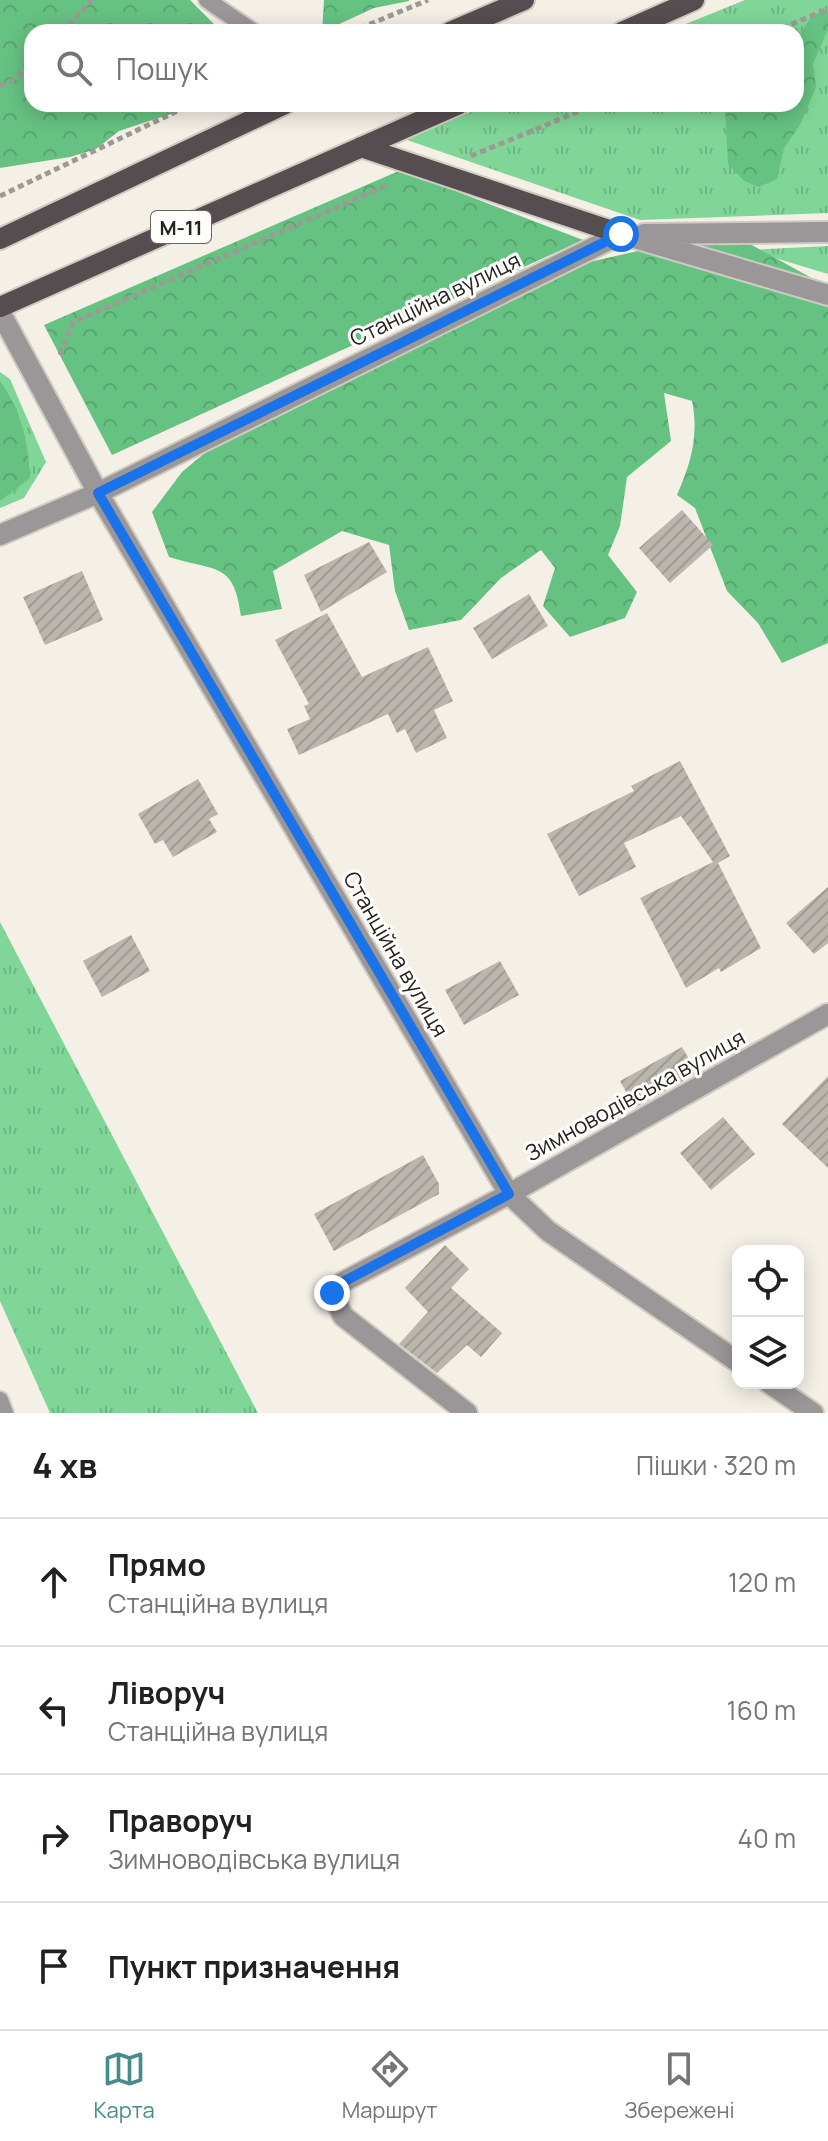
<!DOCTYPE html>
<html lang="uk">
<head>
<meta charset="utf-8">
<style>
	:root { --surface:#fff; --page:#f2f2f2; --text:#202124; --muted:#757577; --line:#e0e0e0; --accent:#468d89 }
	body { margin:0; font-family:Manrope,sans-serif; background:var(--page); color:var(--text) }
	.controls { position:absolute; right:24px; bottom:24px; display:grid; overflow:hidden; border-radius:16px; box-shadow:0 4px 20px #0003 }
	.controls button { width:72px; height:72px; display:grid; place-items:center; padding:0; border:0; border-bottom:2px solid var(--line); background:var(--surface); color:var(--text); font:40px sans-serif }
	.stop { position:absolute; width:24px; height:24px; margin:-18px; border:6px solid #1a73e8; border-radius:50%; background:#fff }
	.stop.end { background:#1a73e8; border-color:#fff; box-shadow:0 2px 8px #0008 }
	.list { margin:0; padding:0; list-style:none }
	h2 { display:flex; justify-content:space-between; align-items:center; height:104px; margin:0; padding:0 32px; font-size:34px }
	h2 small { font-size:26px; font-weight:400; color:var(--muted) }
	.list li { display:grid; grid-template-columns:52px 1fr auto; gap:24px; align-items:center; box-sizing:border-box; height:128px; padding:0 32px; border-top:2px solid var(--line) }
	.list b { display:block; font-size:30px; white-space:nowrap }
	.list p { margin:0; font-size:26px; white-space:nowrap; color:var(--muted) }
	.list em { font-size:26px; font-style:normal; color:var(--muted) }
	.icon { flex:none; width:44px; height:44px; fill:none; stroke:currentColor; stroke-width:2; stroke-linecap:round; stroke-linejoin:round }
	.map { position:relative; flex:none; width:828px; height:1413px; overflow:hidden }
	.search { position:absolute; background:var(--surface); box-shadow:0 4px 20px #0003; left:24px; right:24px; top:24px; height:88px; display:flex; align-items:center; gap:20px; box-sizing:border-box; padding:0 28px; border-radius:24px; color:var(--muted); font-size:30px }
	.sheet { height:616px; background:var(--surface) }
	nav { display:flex; justify-content:space-around; align-items:center; box-sizing:border-box; height:112px; border-top:2px solid var(--line); background:var(--surface); font-size:22px; color:var(--muted) }
	nav a { display:grid; justify-items:center; gap:4px }
	nav .on { color:var(--accent) }
	.map>svg:first-child { display:block }
</style>
</head>
<body>
<div class="map">
<svg width="828" height="1413" viewBox="0 0 828 1413">
	<defs>
		<pattern id="grass-tufts" width="24" height="20" patternUnits="userSpaceOnUse" patternTransform="scale(2)"><rect width="24" height="20" fill="#7fd698"/><path d="M3 7l-1-3M5 7V3M7 7l1-3M15 17l-1-3M17 17v-4M19 17l1-3" fill="none" stroke="#6eb783"/></pattern>
		<pattern id="forest-crowns" width="20" height="18" patternUnits="userSpaceOnUse" patternTransform="scale(2)"><rect width="20" height="18" fill="#66c282"/><path d="M2 6a3 3 0 1 1 6 0M12 15a3 3 0 1 1 6 0" fill="none" stroke="#58a670"/></pattern>
		<pattern id="building-hatch" width="6" height="6" patternUnits="userSpaceOnUse" patternTransform="scale(2)"><rect width="6" height="6" fill="#bab6ad"/><path d="M-1 1l2-2M0 6l6-6M5 7l2-2" fill="none" stroke="#a09c95"/></pattern>
	</defs>
	<rect width="100%" height="100%" fill="#f5f0e6"/>
	<path fill="url(#grass-tufts)" d="M745,0h83v213l-188,7 -236,-81 86,-35h306v-72h-130z
		M828,246v28l-79,-24z
		M0,372l10,7 36,83 -22,36 -24,10z
		M0,922l258,491h-208l-50,-112z"/>
	<path fill="url(#forest-crowns)" d="M0,0h190l32,32h-190v72h169l-82,27 -23,18 -26,8 -70,11z
		M324,0h85v1l-35,7 -52,24z
		M828,12v17l-15,35 3,23 -16,38 -16,23 -7,31 -18,8 -15,-6 -16,-17 -3,-59 71,-1v-64l17,-26z
		M401,170l182,70 -471,215 -68,-130z
		M741,239l87,48v356l-46,20 -24,-40 -31,-32 -32,-83 -18,-13c14,-32 22,-60 15,-94l-28,-8 7,48 -44,36 -7,49 -12,29 29,37 -12,26 -55,19 -27,-31 12,-38 -14,-18 -40,28 -40,42 -52,10 -14,-39 -6,-46 -47,-14 -69,40 9,38 -41,7c-7,-55 -25,-44 -72,-59l-17,-45 30,-40 43,-36 351,-171 62,-14z
		M0,381c22,32 28,58 30,97l-30,23z"/>
	<path fill="url(#building-hatch)" d="M682,510l31,35 -43,38 -31,-35z
		M369,542l18,30 -66,40 -17,-37z
		M82,571l21,49 -58,25 -22,-48z
		M529,594l19,32 -56,33 -19,-31z
		M327,613l35,64 66,-30 25,54 -19,9 13,28 -31,15 -11,-24 -8,4 -9,-19 -89,41 -12,-26 23,-10 -6,-13 5,-2 -34,-64z
		M680,761l50,95 -12,7 43,85 -40,24 -2,-4 -33,20 -46,-90 73,-36 -32,-46 -57,27 12,24 -57,29 -32,-62 87,-43 -3,-5z
		M198,779l20,35 -9,5 8,13 -44,25 -10,-17 -8,4 -17,-30z
		M828,887v56l-14,11 -28,-31z
		M131,935l19,36 -48,26 -19,-36z
		M500,961l19,34 -55,30 -19,-35z
		M682,1047l15,26 -62,35 -15,-27z
		M828,1076v92l-46,-44z
		M723,1117l32,37 -44,36 -31,-37z
		M423,1155l16,29v10l-105,57 -20,-37z
		M445,1245l24,24 -18,19 51,45 -21,24 -14,-12 -30,28 -38,-29 29,-32 -23,-24z"/>
	<g fill="none" stroke-linecap="round" stroke-linejoin="round">
		<g stroke="#d0cbc2" stroke-width="20">
			<path id="service" d="M207,0l47,32
				M0,1400l5,13"/>
		</g>
		<g stroke="#d0cbc2" stroke-width="24">
			<path id="minor" d="M0,312l98,181 411,701 39,37 190,131
				M0,535l98,-42 523,-259
				M769,1383l44,30
				M467,1413l-124,-97 -11,-23 11,-11 166,-88 319,-180"/>
		</g>
		<g stroke="#d0cbc2" stroke-width="24">
			<path id="tertiary" d="M621,234l207,61
				M644,234l184,-2"/>
		</g>
		<g stroke="#d0cbc2" stroke-width="24">
			<path id="primary" d="M450,32l74,-32
				M622,32l72,-32
				M361,147l260,87
				M0,239l285,-135
				M0,307l459,-203"/>
		</g>
		<path stroke="#9e9a93" stroke-width="5" stroke-dasharray="6 4" stroke-linecap="butt" d="M61,32l31,-32
			M351,32l77,-32
			M773,32l55,-23
			M0,86l16,-8 16,-17
			M471,156l126,-52
			M0,196l192,-92
			M60,355l13,-33 315,-137"/>
		<use href="#service" stroke="#9b9697" stroke-width="16"/>
		<use href="#minor" stroke="#9b9697" stroke-width="20"/>
		<use href="#tertiary" stroke="#9b9697" stroke-width="20"/>
		<use href="#primary" stroke="#554d4f" stroke-width="20"/>
	</g>
	<g fill="none" stroke-linecap="round" stroke-linejoin="round">
		<path stroke="#1a73e8" stroke-width="10" d="M332,1293l11,-11 166,-88 -411,-701 523,-259"/>
	</g>
	<g text-anchor="middle" dominant-baseline="central" stroke-width="6" stroke-linejoin="round" paint-order="stroke">
		<rect fill="#fffefc" stroke="#666562" stroke-width="2" x="151" y="211" width="60" height="32" rx="6"/>
		<g font-size="20" font-weight="bold" fill="#252320">
			<text x="181" y="227">М-11</text>
		</g>
		<g font-size="22" fill="#252320" stroke="#fffefc">
			<text transform="translate(435 299) rotate(-26)">Станційна вулиця</text>
			<text transform="translate(396 954) rotate(60)">Станційна вулиця</text>
			<text transform="translate(635 1095) rotate(-29)">Зимноводівська вулиця</text>
		</g>
	</g>
</svg>
<div class="controls">
<button><svg class="icon" aria-label="locate" viewBox="0 0 24 24"><circle cx="12" cy="12" r="6"/><path d="M12 2v4M12 18v4M2 12h4M18 12h4"/></svg></button>
<button><svg class="icon" aria-label="layers" viewBox="0 0 24 24"><path d="M12 4l9 5-9 5-9-5zM3 14l9 5 9-5"/></svg></button>
</div>
<div class="stop" style="left:621px;top:234px"></div>
<div class="stop end" style="left:332px;top:1293px"></div>
<div class="search"><svg class="icon" aria-label="search" viewBox="0 0 24 24"><circle cx="10" cy="10" r="6"/><path d="M15 15l6 6"/></svg>Пошук</div>
</div>
<section class="sheet">
<h2>4 хв<small>Пішки · 320 m</small></h2>
<ul class="list">
<li><svg class="icon" aria-label="ahead" viewBox="0 0 24 24"><path d="M12 20V5M6 11l6-6 6 6"/></svg><div><b>Прямо</b><p>Станційна вулиця</p></div><em>120 m</em></li>
<li><svg class="icon" aria-label="left" viewBox="0 0 24 24"><path d="M17 20v-9H6M10 6l-5 5 5 5"/></svg><div><b>Ліворуч</b><p>Станційна вулиця</p></div><em>160 m</em></li>
<li><svg class="icon" aria-label="right" viewBox="0 0 24 24"><path d="M7 20v-9h11M14 6l5 5-5 5"/></svg><div><b>Праворуч</b><p>Зимноводівська вулиця</p></div><em>40 m</em></li>
<li><svg class="icon" aria-label="arrive" viewBox="0 0 24 24"><path d="M6 21V4h12l-3 4 3 4H6"/></svg><div><b>Пункт призначення</b></div></li>
</ul>
</section>
<nav>
<a class="on"><svg class="icon" aria-label="map" viewBox="0 0 24 24"><path d="M3 6l6-2 6 2 6-2v14l-6 2-6-2-6 2zM9 4v14M15 6v14"/></svg>Карта</a>
<a><svg class="icon" aria-label="directions" viewBox="0 0 24 24"><path d="M12 3l9 9-9 9-9-9zM9 14v-3h6M13 9l2 2-2 2"/></svg>Маршрут</a>
<a><svg class="icon" aria-label="saved" viewBox="0 0 24 24"><path d="M7 4h10v16l-5-4-5 4z"/></svg>Збережені</a>
</nav>
</body>
</html>
